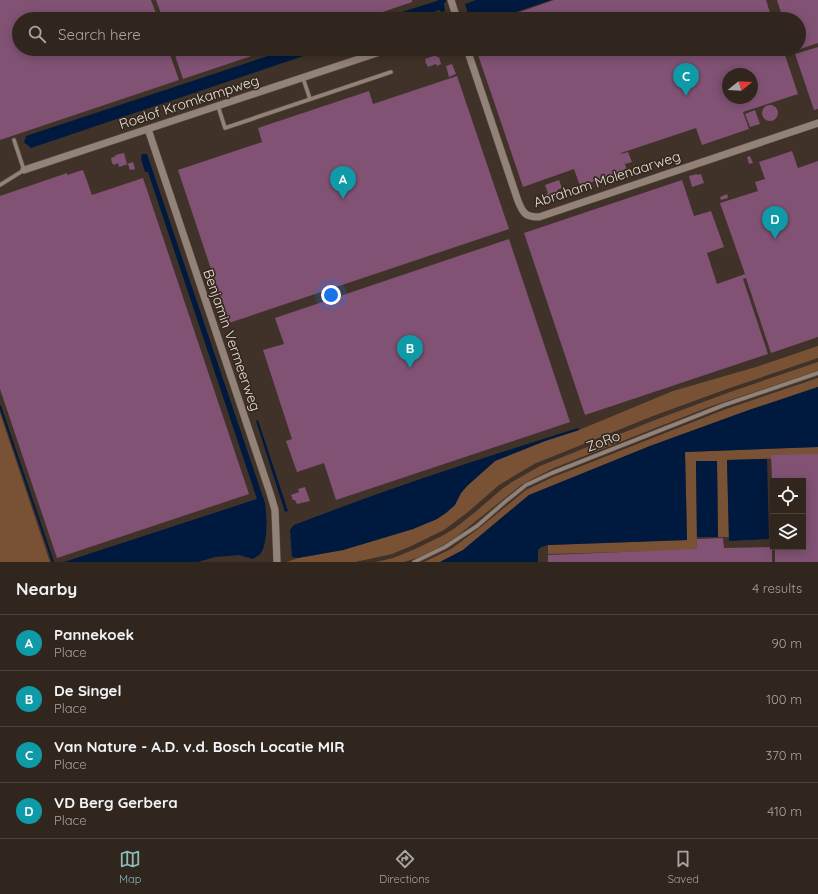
<!DOCTYPE html>
<html lang="en">
<head>
<meta charset="utf-8">
<style>
	:root { --surface:#30261e; --page:#382e27; --text:#f1f3f6; --muted:#a8a5a4; --line:#4b433c; --accent:#8bbbb9 }
	body { margin:0; font-family:Quicksand,sans-serif; background:var(--page); color:var(--text) }
	.controls { position:absolute; right:12px; bottom:12px; display:grid; overflow:hidden; border-radius:0px; box-shadow:0 2px 10px #0003 }
	.controls button { width:36px; height:36px; display:grid; place-items:center; padding:0; border:0; border-bottom:1px solid var(--line); background:var(--surface); color:var(--text); font:20px sans-serif }
	.compass { position:absolute; left:722px; top:68px; width:36px; height:36px; border-radius:50%; background:var(--surface); box-shadow:0 2px 10px #0003; rotate:72deg }
	.you { position:absolute; left:331px; top:295px; width:14px; height:14px; margin:-10px; border:3px solid #fff; border-radius:50%; background:#1a73e8; box-shadow:0 0 0 6px #1a73e833 }
	.badge { display:grid; place-items:center; width:26px; height:26px; border-radius:50%; background:var(--accent); color:#fff; font-size:13px; font-weight:700 }
	.pin { position:absolute; translate:-50% -33px; filter:drop-shadow(0 1px 2px #0008) }
	.pin::after { content:''; position:absolute; top:21px; width:14px; height:12px; background:inherit; clip-path:polygon(0 0,100% 0,50% 100%) }
	.list { margin:0; padding:0; list-style:none }
	h2 { display:flex; justify-content:space-between; align-items:center; height:52px; margin:0; padding:0 16px; font-size:17px }
	h2 small { font-size:13px; font-weight:400; color:var(--muted) }
	.list li { display:grid; grid-template-columns:26px 1fr auto; gap:12px; align-items:center; box-sizing:border-box; height:56px; padding:0 16px; border-top:1px solid var(--line) }
	.list b { display:block; font-size:15px; white-space:nowrap }
	.list p { margin:0; font-size:13px; white-space:nowrap; color:var(--muted) }
	.list em { font-size:13px; font-style:normal; color:var(--muted) }
	.icon { flex:none; width:22px; height:22px; fill:none; stroke:currentColor; stroke-width:2; stroke-linecap:round; stroke-linejoin:round }
	.map { position:relative; flex:none; width:818px; height:562px; overflow:hidden }
	.search { position:absolute; background:var(--surface); box-shadow:0 2px 10px #0003; left:12px; right:12px; top:12px; height:44px; display:flex; align-items:center; gap:10px; box-sizing:border-box; padding:0 14px; border-radius:22px; color:var(--muted); font-size:15px }
	.sheet { height:276px; background:var(--surface) }
	nav { display:flex; justify-content:space-around; align-items:center; box-sizing:border-box; height:56px; border-top:1px solid var(--line); background:var(--surface); font-size:11px; color:var(--muted) }
	nav a { display:grid; justify-items:center; gap:2px }
	nav .on { color:var(--accent) }
	.map>svg:first-child { display:block }
</style>
</head>
<body>
<div class="map">
<svg width="818" height="562" viewBox="0 0 818 562">
	<rect width="100%" height="100%" fill="#403228"/>
	<path fill="#795236" d="M818,346v12l-94,32 -71,26 -119,48 -35,21 -31,27 -24,18 -35,17 -17,7 -37,8h-68l11,-4 45,-8 70,-21 24,-10 22,-22 2,-4 6,-7 28,-25 50,-20 34,-11 94,-39 83,-24z
		M818,362v9l-109,36 -94,37 -61,24 -20,10 -13,7 -65,52 -27,17 -25,8h-28l17,-4 20,-8 29,-14 13,-8 19,-15 28,-24 10,-7 28,-16 115,-46 75,-28z
		M818,378v9l-69,23 -99,36 -121,49 -66,55 -23,12h-16l27,-13 31,-23 44,-36 25,-12 175,-69z
		M0,413l50,149h-50z
		M818,447v10l-91,3 2,77h-11l-1,-76h-21l1,89 -149,4v-9l139,-5 -2,-88z"/>
	<path fill="#00193e" d="M438,0h8v2l-2,1 1,8 -4,1 -2,-2 -25,9h-35l58,-18z
		M476,0h75l-55,19h-26l-5,-15z
		M289,49h35l-290,98 -3,1 -5,-4h-1l-1,-3 1,-1 1,-4z
		M142,154h5l118,349c2,12 3,39 -4,50 -2,3 -6,4 -8,6l-14,-4 -24,2 -17,5h-134l193,-63 -109,-327h-3l-4,-13z
		M818,387v60l-133,5 2,88 -139,5 -7,2 -3,3v12h-98l23,-12 66,-55 121,-49 99,-36z
		M258,420l30,91 -3,1 -29,-91z
		M578,428l1,2 -34,11 -50,20 -28,25 -6,7 -6,12 -9,8 -9,6 -24,10 -70,21 -45,8 -6,-1 -2,-27 4,-5c93,-36 188,-67 284,-97z
		M767,459l2,80 -40,2 -2,-81z
		M696,461h21l1,76h-21z"/>
	<g fill="none" stroke-linecap="round" stroke-linejoin="round">
		<path stroke="#00193e" stroke-width="2" d="M0,406l53,156"/>
	</g>
	<path fill="#815274" fill-rule="evenodd" d="M0,0h151l7,19h-139v30h149l11,31 -179,60z
		M156,0h256v2l-50,17h-199z
		M554,0h212l6,19h-273z
		M777,0h41v43l-24,8 -1,-2h6v-30h-16z
		M818,47v62l-4,1 -19,-56z
		M173,49h99l-89,30z
		M476,49h307l15,45 -55,18 6,17 -47,16 -6,-17 -75,25v1l7,-2 4,10 -7,2 -3,-8 5,14 -47,16 -6,-17 -51,18zM728,74h24v24h-24z
		M436,55l1,2h2l2,7 -4,2 -1,-2 -8,3 -3,-6h1l-1,-2z
		M452,64l4,10 -7,3 -3,-11z
		M457,76l52,153 -280,94 -51,-153 84,-28 -4,-14 111,-37 4,13z
		M762 113a8 8 0 1 1 16 0a8 8 0 1 1-16 0Z
		M755,110l5,14 -10,3 -5,-13z
		M792,151l6,17 20,-7v176l-47,16 -25,-75 -3,1 25,75 -183,61 -61,-182 158,-53 12,36 17,-5 13,36 -17,6 10,31 28,-10 -25,-71 38,-12 -3,-9 10,-3 -6,-17z
		M124,153l3,11 6,-2 2,7 -5,1 -2,-6 -9,3 -1,-4 -4,2 -2,-2 -1,-5 5,-2 -1,-1z
		M750,156l3,7 -4,1 -2,-7z
		M83,170l9,25 51,-17 106,316 -192,64 -57,-169v-193l67,-23v2z
		M697,174v1l4,-1 3,9 -12,4 -3,-11z
		M559,180l3,8 -5,2 2,7 -9,3 -1,-2h-3l-1,-3 3,-2 -3,-8z
		M727,194l1,4 -7,2 -1,-3z
		M509,239l61,183 -234,78 -12,-37 -27,9 -11,-31 6,-2 -29,-89 21,-6 -9,-26z
		M818,454v108h-43v-15h28v-66h-31l-1,-26z
		M305,487l5,14 -13,3 -2,-4h-2l-2,-5 8,-3 -1,-3z
		M723,538l1,10 48,-1v15h-224v-7l149,-6v-10z"/>
	<g fill="none" stroke-linecap="round" stroke-linejoin="round">
		<g stroke="#5c5048" stroke-width="5">
			<path id="service" d="M303,78l7,21
				M218,106l7,22 166,-56
				M0,185l24,-15 -10,-30
				M414,562l31,-15 32,-21 29,-25 20,-16 26,-12 172,-68 94,-32"/>
		</g>
		<g stroke="#5c5048" stroke-width="8">
			<path id="minor" d="M451,0l6,19
				M467,49l51,152c5,12 7,16 21,16l279,-94
				M148,129l122,364 5,17 2,52
				M24,170l365,-121"/>
		</g>
		<use href="#service" stroke="#928277" stroke-width="3.5"/>
		<use href="#minor" stroke="#928277" stroke-width="7"/>
	</g>
	<g text-anchor="middle" dominant-baseline="central" stroke-width="3.5" stroke-linejoin="round" paint-order="stroke">
		<g font-size="14" fill="#e8dfd8" stroke="#35281e">
			<text transform="translate(189 102) rotate(-18)">Roelof Kromkampweg</text>
			<text transform="translate(607 179) rotate(-18)">Abraham Molenaarweg</text>
			<text transform="translate(232 340) rotate(71)">Benjamin Vermeerweg</text>
			<text transform="translate(603 441) rotate(-21)">ZoRo</text>
		</g>
	</g>
</svg>
<div class="controls">
<button><svg class="icon" aria-label="locate" viewBox="0 0 24 24"><circle cx="12" cy="12" r="6"/><path d="M12 2v4M12 18v4M2 12h4M18 12h4"/></svg></button>
<button><svg class="icon" aria-label="layers" viewBox="0 0 24 24"><path d="M12 4l9 5-9 5-9-5zM3 14l9 5 9-5"/></svg></button>
</div>
<svg class="compass" viewBox="-18 -18 36 36"><path d="M0-13l5 13h-10z" fill="#e53935"/><path d="M0 13l5-13h-10z" fill="#a8a5a4"/></svg>
<div class="you"></div>
<div class="pin badge" style="left:343px;top:199px;background:#0f9aa8">A</div>
<div class="pin badge" style="left:410px;top:368px;background:#0f9aa8">B</div>
<div class="pin badge" style="left:686px;top:96px;background:#0f9aa8">C</div>
<div class="pin badge" style="left:775px;top:239px;background:#0f9aa8">D</div>
<div class="search"><svg class="icon" aria-label="search" viewBox="0 0 24 24"><circle cx="10" cy="10" r="6"/><path d="M15 15l6 6"/></svg>Search here</div>
</div>
<section class="sheet">
<h2>Nearby<small>4 results</small></h2>
<ul class="list">
<li><span class="badge" style="background:#0f9aa8">A</span><div><b>Pannekoek</b><p>Place</p></div><em>90 m</em></li>
<li><span class="badge" style="background:#0f9aa8">B</span><div><b>De Singel</b><p>Place</p></div><em>100 m</em></li>
<li><span class="badge" style="background:#0f9aa8">C</span><div><b>Van Nature - A.D. v.d. Bosch Locatie MIR</b><p>Place</p></div><em>370 m</em></li>
<li><span class="badge" style="background:#0f9aa8">D</span><div><b>VD Berg Gerbera</b><p>Place</p></div><em>410 m</em></li>
</ul>
</section>
<nav>
<a class="on"><svg class="icon" aria-label="map" viewBox="0 0 24 24"><path d="M3 6l6-2 6 2 6-2v14l-6 2-6-2-6 2zM9 4v14M15 6v14"/></svg>Map</a>
<a><svg class="icon" aria-label="directions" viewBox="0 0 24 24"><path d="M12 3l9 9-9 9-9-9zM9 14v-3h6M13 9l2 2-2 2"/></svg>Directions</a>
<a><svg class="icon" aria-label="saved" viewBox="0 0 24 24"><path d="M7 4h10v16l-5-4-5 4z"/></svg>Saved</a>
</nav>
</body>
</html>
